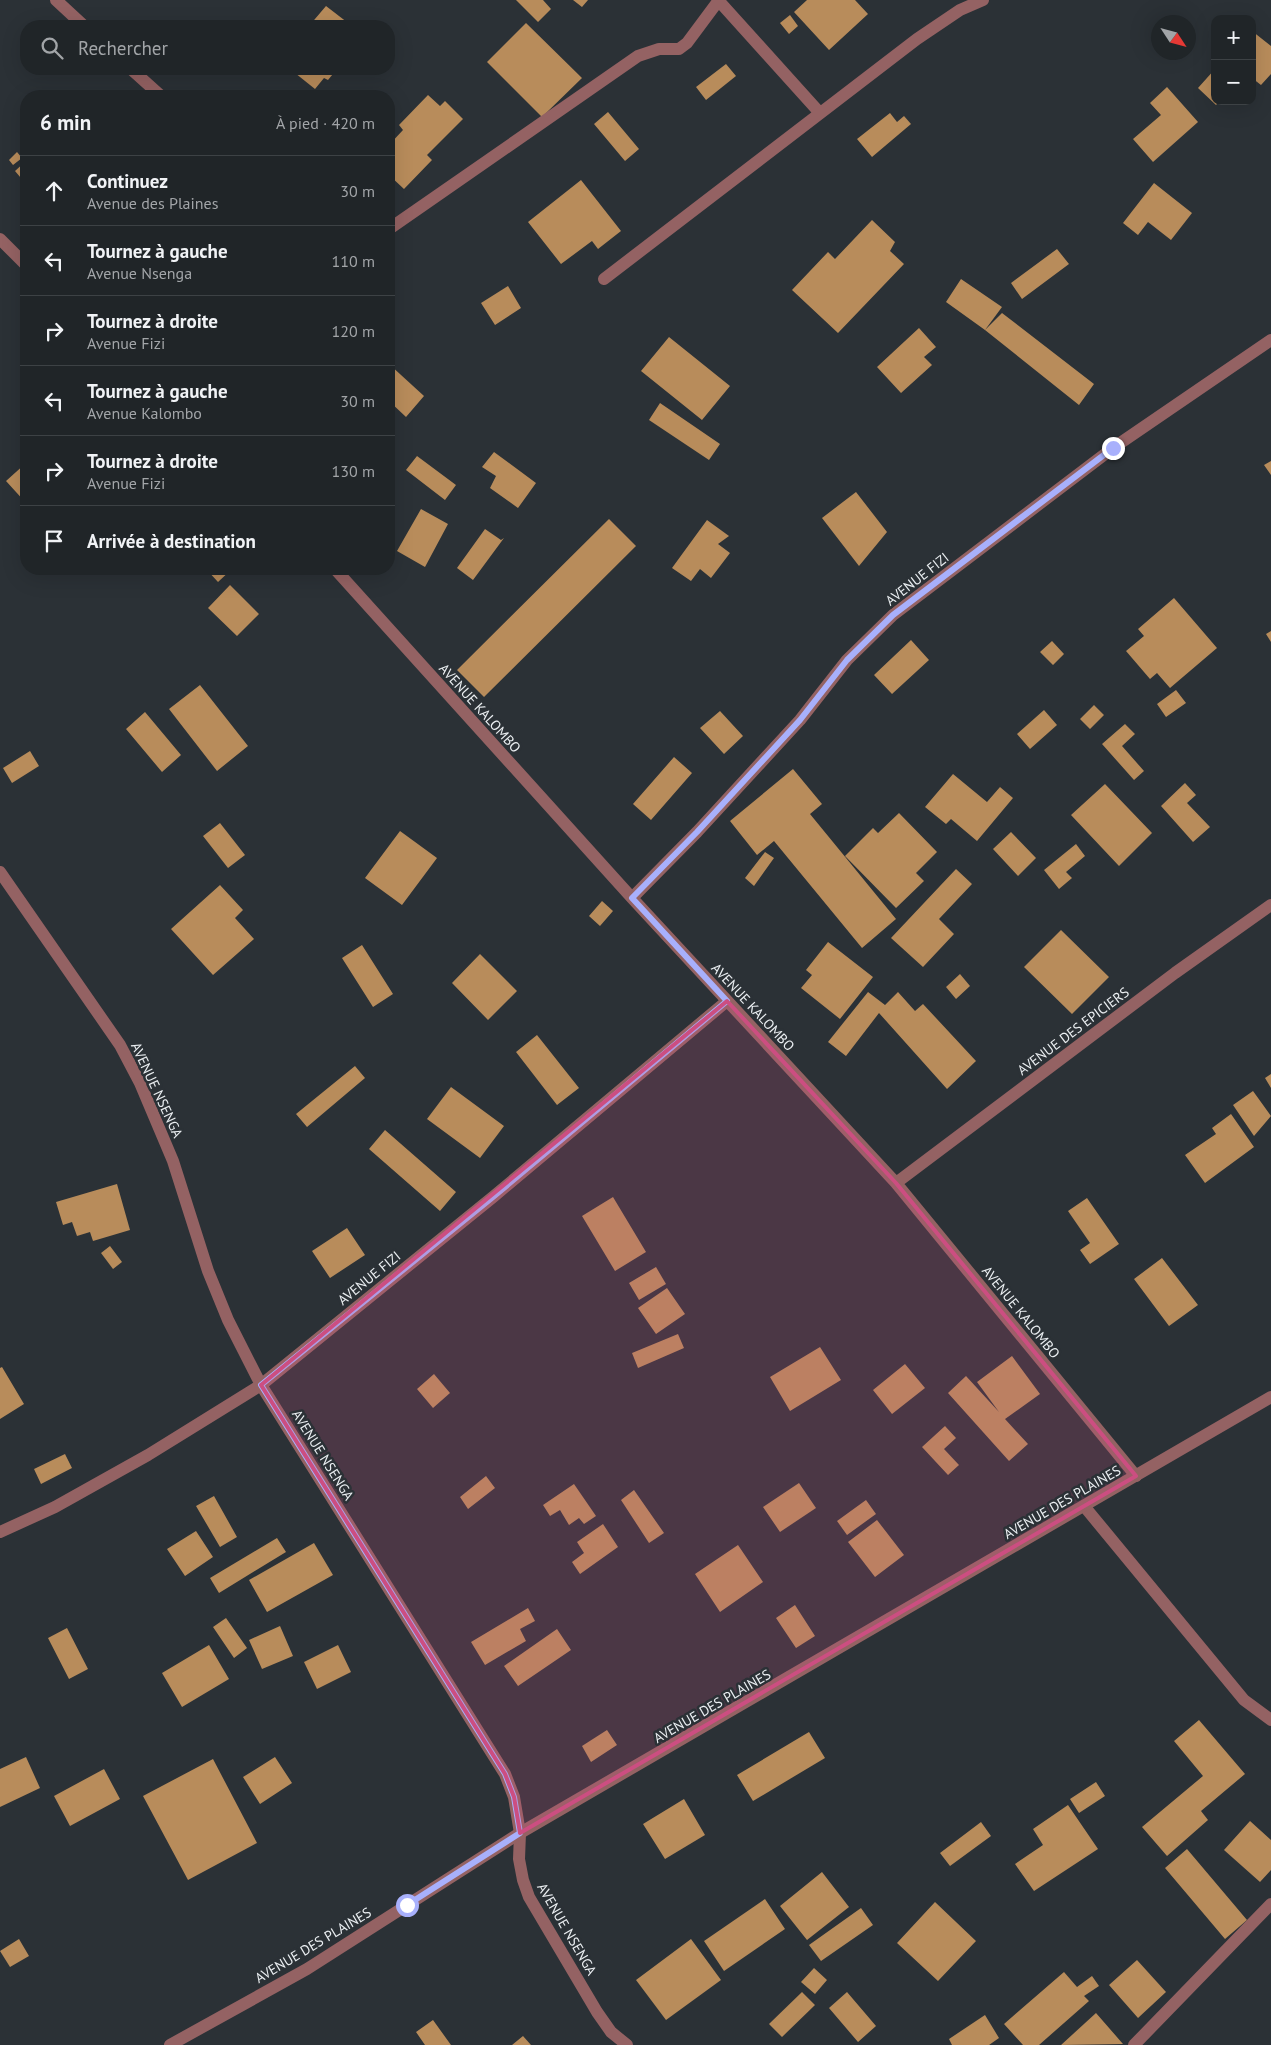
<!DOCTYPE html>
<html lang="fr">
<head>
<meta charset="utf-8">
<style>
	:root { --surface:#202528; --page:#2d3134; --text:#f1f3f6; --muted:#a2a5a8; --line:#3d4245 }
	body { margin:0; font-family:"PT Sans",sans-serif; background:var(--page); color:var(--text) }
	.controls { position:absolute; right:15px; top:15px; display:grid; overflow:hidden; border-radius:10px; box-shadow:0 5px 20px #0002 }
	.controls button { width:45px; height:45px; display:grid; place-items:center; padding:0; border:0; border-bottom:1px solid var(--line); background:var(--surface); color:var(--text); font:25px sans-serif }
	.compass { position:absolute; left:1151px; top:15px; width:45px; height:45px; border-radius:50%; background:var(--surface); box-shadow:0 5px 20px #0002; rotate:126deg }
	.stop { position:absolute; width:15px; height:15px; margin:-11px; border:4px solid #a8b0fc; border-radius:50%; background:#fff }
	.stop.end { background:#a8b0fc; border-color:#fff; box-shadow:0 1px 5px #0008 }
	.list { margin:0; padding:0; list-style:none }
	h2 { display:flex; justify-content:space-between; align-items:center; height:65px; margin:0; padding:0 20px; font-size:21px }
	h2 small { font-size:16px; font-weight:400; color:var(--muted) }
	.list li { display:grid; grid-template-columns:32px 1fr auto; gap:15px; align-items:center; box-sizing:border-box; height:70px; padding:0 20px; border-top:1px solid var(--line) }
	.list b { display:block; font-size:19px; white-space:nowrap }
	.list p { margin:0; font-size:16px; white-space:nowrap; color:var(--muted) }
	.list em { font-size:16px; font-style:normal; color:var(--muted) }
	.icon { flex:none; width:28px; height:28px; fill:none; stroke:currentColor; stroke-width:2; stroke-linecap:round; stroke-linejoin:round }
	.map { position:relative; flex:none; width:1271px; height:2045px; overflow:hidden }
	.search { position:absolute; background:var(--surface); box-shadow:0 5px 20px #0002; left:20px; top:20px; width:375px; height:55px; display:flex; align-items:center; gap:12px; box-sizing:border-box; padding:0 18px; border-radius:20px; color:var(--muted); font-size:19px }
	.panel { position:absolute; background:var(--surface); box-shadow:0 5px 20px #0002; left:20px; top:90px; width:375px; height:485px; border-radius:20px }
	.map>svg:first-child { display:block }
</style>
</head>
<body>
<div class="map">
<svg width="1271" height="2045" viewBox="0 0 1271 2045">
	<rect width="100%" height="100%" fill="#2b3136"/>
	<path fill="#b88c5b" d="M516,0h27l8,9 -13,13z
		M573,0h15l-6,7z
		M807,0h48l13,14 -39,36 -35,-38z
		M326,6l26,20h-43z
		M790,15l8,11 -9,8 -9,-11z
		M526,23l56,55 -40,39 -55,-55z
		M1252,31l19,15v28l-10,11 -9,-7z
		M726,64l10,12 -30,24 -10,-13z
		M290,69h47l-9,11 -4,-2 -9,11z
		M1215,69v32h5l-4,4 -18,-17z
		M1167,87l31,35 -45,40 -20,-23 28,-24 -11,-12z
		M428,95l12,11 5,-5 18,18 -36,36 5,5 -28,29 -15,-14v-30l14,-15 -4,-5z
		M608,112l31,37 -14,12 -31,-37z
		M890,113l7,9 7,-6 7,8 -39,33 -15,-18z
		M17,152l5,6 -9,7 -4,-5z
		M26,161v23l-11,-13z
		M581,180l40,51 -23,18 -6,-8 -31,23 -33,-42z
		M1154,183l38,30 -21,27 -23,-18 -10,13 -15,-12z
		M872,220l23,22 -5,9 14,13 -66,69 -46,-43 36,-38 7,7z
		M1057,249l12,15 -47,35 -11,-16z
		M961,279l41,28 -17,23 -39,-28z
		M508,286l13,22 -26,17 -14,-22z
		M1002,313l92,71 -15,21 -94,-75z
		M919,328l17,19 -12,10 8,8 -31,28 -24,-26z
		M669,337l61,49 -28,34 -61,-49z
		M389,364l35,32 -18,21 -17,-16z
		M660,403l60,41 -11,16 -60,-40z
		M494,452l42,31 -18,25 -28,-20 6,-12 -14,-9z
		M417,456l39,29 -11,15 -39,-30z
		M1271,461v14l-7,-10z
		M26,463v40l-20,-22z
		M856,492l31,40 -28,34 -37,-48z
		M421,509l27,15 -23,43 -28,-16z
		M609,519l27,27 -152,151 -27,-27z
		M707,520l22,16 -11,8 12,9 -19,25 -11,-9 -9,12 -19,-13z
		M485,529l16,11 3,-2 -31,42 -16,-12z
		M114,569h10l-6,5z
		M206,569h26l-14,13z
		M230,585l29,29 -22,22 -29,-28z
		M1174,598l43,50 -47,40 -13,-15 -7,6 -24,-28 18,-15 -6,-7z
		M1271,631v11l-5,-8z
		M911,640l18,20 -37,34 -18,-19z
		M1052,641l12,13 -11,11 -13,-13z
		M200,685l48,61 -31,25 -48,-62z
		M1176,690l10,13 -20,14 -9,-13z
		M1094,705l10,10 -14,14 -10,-10z
		M1044,710l13,15 -27,24 -13,-15z
		M720,711l23,25 -19,18 -24,-26z
		M145,712l36,43 -19,17 -36,-43z
		M1125,724l10,10 -13,12 22,25 -10,9 -32,-36z
		M30,751l9,15 -27,17 -9,-15z
		M674,757l18,16 -41,47 -18,-16z
		M793,769l29,35 -12,10 86,105 -34,29 -88,-107 -17,14 -27,-34z
		M953,774l34,28 13,-15 13,11 -36,43 -26,-22 -5,5 -21,-17z
		M1185,783l11,12 -9,8 23,24 -17,15 -32,-36z
		M1105,784l47,49 -33,33 -48,-51z
		M899,813l38,39 -21,21 8,8 -28,27 -51,-52 28,-28 5,5z
		M220,823l25,32 -17,13 -25,-32z
		M400,831l37,27 -35,47 -37,-27z
		M1011,832l25,26 -18,18 -25,-27z
		M1076,844l9,12 -19,16 6,6 -13,11 -15,-19z
		M765,852l9,6 -20,28 -9,-8z
		M956,869l16,15 -33,35 15,15 -31,33 -32,-29z
		M220,885l23,25 -8,8 19,21 -41,36 -42,-46z
		M602,901l11,10 -13,15 -11,-10z
		M1061,930l48,47 -37,37 -48,-47z
		M828,942l45,35 -33,42 -39,-31 11,-13 -6,-5z
		M362,945l31,49 -20,13 -31,-49z
		M480,954l37,37 -29,29 -36,-37z
		M960,974l10,12 -14,13 -10,-12z
		M868,992l17,13 13,-13 17,19 8,-7 53,57 -29,28 -68,-76 -33,43 -18,-14z
		M537,1035l42,53 -22,17 -41,-53z
		M355,1066l10,12 -58,49 -11,-13z
		M1271,1074v14l-6,-10z
		M451,1087l53,39 -24,32 -53,-39z
		M1253,1091l18,25 -17,20 -21,-31z
		M1231,1114l23,33 -49,36 -20,-28 31,-21 -4,-6z
		M385,1130l71,62 -16,19 -71,-62z
		M117,1184l13,46 -37,11 -3,-9 -13,4 -5,-14 -9,3 -7,-23z
		M613,1197l33,55 -31,19 -33,-55z
		M1087,1198l32,46 -29,20 -10,-14 10,-7 -22,-32z
		M347,1228l18,27 -35,23 -18,-27z
		M110,1246l12,16 -9,7 -12,-16z
		M1162,1258l36,47 -29,21 -35,-47z
		M656,1267l10,17 -27,16 -10,-17z
		M667,1288l18,26 -29,20 -18,-26z
		M678,1334l6,14 -46,20 -6,-15z
		M820,1347l21,33 -51,31 -20,-34z
		M1012,1356l28,38 -35,25 23,25 -19,17 -61,-68 18,-17 33,36 -22,-30z
		M905,1364l20,24 -33,26 -19,-24z
		M2,1367l22,37 -24,15v-51z
		M434,1374l16,19 -17,15 -16,-19z
		M945,1426l11,12 -12,11 15,16 -11,10 -26,-28z
		M65,1454l7,14 -31,16 -7,-15z
		M486,1476l9,12 -27,21 -8,-12z
		M799,1483l17,25 -36,24 -17,-25z
		M574,1484l22,32 -12,8 -5,-6 -10,7 -9,-15 -10,6 -7,-11z
		M634,1490l30,43 -15,10 -28,-43z
		M214,1496l23,41 -17,10 -24,-41z
		M866,1500l10,14 -29,21 -10,-14z
		M877,1520l27,35 -29,22 -27,-35z
		M603,1524l15,23 -38,27 -8,-12 12,-9 -7,-11z
		M196,1531l17,26 -28,19 -18,-27z
		M277,1538l9,14 -67,41 -9,-15z
		M314,1543l19,32 -66,37 -18,-32z
		M738,1545l25,37 -43,30 -25,-38z
		M795,1605l20,31 -19,12 -20,-30z
		M528,1608l7,13 -15,8 6,12 -41,24 -14,-23z
		M226,1618l21,30 -13,10 -21,-31z
		M280,1626l13,30 -31,13 -13,-29z
		M67,1628l21,41 -19,10 -21,-41z
		M557,1629l14,21 -53,36 -14,-20z
		M209,1645l20,34 -47,28 -20,-34z
		M338,1645l13,27 -34,17 -13,-27z
		M1199,1720l46,54 -44,37 7,9 -41,36 -25,-29 61,-51 -29,-35z
		M607,1730l10,15 -26,17 -9,-16z
		M809,1732l16,26 -72,43 -16,-26z
		M26,1757l14,31 -40,19v-38z
		M275,1757l17,26 -32,21 -17,-27z
		M213,1759l44,84 -69,37 -45,-84z
		M104,1769l16,30 -50,27 -16,-30z
		M1096,1782l9,14 -26,17 -9,-14z
		M684,1799l21,36 -40,24 -22,-35z
		M1068,1805l30,44 -64,42 -19,-27 28,-19 -10,-16z
		M1250,1821l21,19v30l-11,12 -36,-32z
		M981,1822l10,14 -41,30 -10,-13z
		M1187,1849l60,71 -22,19 -60,-71z
		M822,1872l27,35 -42,33 -27,-34z
		M765,1899l20,30 -61,42 -20,-30z
		M935,1902l41,39 -38,40 -41,-38z
		M861,1908l12,17 -52,36 -12,-16z
		M19,1939l10,17 -19,11 -10,-16z
		M691,1939l30,41 -55,40 -30,-40z
		M1137,1960l29,32 -28,26 -29,-33z
		M814,1968l13,12 -12,14 -14,-12z
		M1064,1972l13,15 15,-11 7,10 -15,10 5,5 -50,44h-16l-19,-21z
		M802,1992l13,13 -33,32 -13,-13z
		M847,1992l29,34 -18,16 -29,-34z
		M1096,2013l27,31 -62,1z
		M985,2015l14,23 -10,7h-37l-3,-6z
		M433,2020l18,25h-26l-9,-13z
		M523,2036l8,9h-19z"/>
	<g fill="none" stroke-linecap="round" stroke-linejoin="round">
		<path stroke="#946263" stroke-width="12" d="M56,0l28,26
			M718,0l101,112
			M131,69l30,27
			M389,229l249,-173 21,-7h20l8,-6 32,-43
			M0,239l26,26
			M604,279l313,-240 43,-29 23,-10
			M335,569l297,329 264,285 240,293
			M0,872l120,173 20,38 33,78 35,110 20,49 33,65 244,389 9,23 6,36 -1,26 4,21 6,17 68,115 14,20 16,13
			M632,898l65,-66 103,-112 47,-60 46,-45 220,-167 158,-108
			M896,1183l279,-210 96,-68
			M1084,1506l160,194 27,20
			M0,1532l55,-25 93,-52 113,-70 232,-188 234,-196
			M1134,2045l137,-141"/>
		<path stroke="#946263" stroke-width="12" d="M170,2045l137,-76 213,-136 751,-436"/>
	</g>
	<g fill="none" stroke-linecap="round" stroke-linejoin="round">
		<path stroke="#a8b0fc" stroke-width="6" d="M407,1905l113,-72 -6,-36 -9,-23 -244,-389 232,-188 234,-196 -95,-103 65,-66 103,-112 47,-60 46,-45 220,-167"/>
	</g>
	<path fill="#cc4e81" fill-opacity="0.2" stroke="#cc4e81" stroke-width="4" stroke-linejoin="round" d="M727,1001l169,182 240,293 -616,357 -6,-36 -9,-23 -244,-389z"/>
	<g text-anchor="middle" dominant-baseline="central" stroke-width="5" stroke-linejoin="round" paint-order="stroke">
		<g font-size="14" fill="#ebeff2" stroke="#2b3136">
			<text transform="translate(917 579) rotate(-38)">AVENUE FIZI</text>
			<text transform="translate(480 708) rotate(48)">AVENUE KALOMBO</text>
			<text transform="translate(753 1007) rotate(47)">AVENUE KALOMBO</text>
			<text transform="translate(1073 1031) rotate(-37)">AVENUE DES EPICIERS</text>
			<text transform="translate(157 1090) rotate(65)">AVENUE NSENGA</text>
			<text transform="translate(369 1278) rotate(-39)">AVENUE FIZI</text>
			<text transform="translate(1021 1312) rotate(51)">AVENUE KALOMBO</text>
			<text transform="translate(323 1455) rotate(58)">AVENUE NSENGA</text>
			<text transform="translate(1062 1502) rotate(-30)">AVENUE DES PLAINES</text>
			<text transform="translate(712 1706) rotate(-30)">AVENUE DES PLAINES</text>
			<text transform="translate(567 1929) rotate(60)">AVENUE NSENGA</text>
			<text transform="translate(313 1945) rotate(-31)">AVENUE DES PLAINES</text>
		</g>
	</g>
</svg>
<div class="controls">
<button>+</button>
<button>−</button>
</div>
<svg class="compass" viewBox="-18 -18 36 36"><path d="M0-13l5 13h-10z" fill="#e53935"/><path d="M0 13l5-13h-10z" fill="#a2a5a8"/></svg>
<div class="stop" style="left:407px;top:1905px"></div>
<div class="stop end" style="left:1113px;top:448px"></div>
<div class="search"><svg class="icon" aria-label="search" viewBox="0 0 24 24"><circle cx="10" cy="10" r="6"/><path d="M15 15l6 6"/></svg>Rechercher</div>
<section class="panel">
<h2>6 min<small>À pied · 420 m</small></h2>
<ul class="list">
<li><svg class="icon" aria-label="ahead" viewBox="0 0 24 24"><path d="M12 20V5M6 11l6-6 6 6"/></svg><div><b>Continuez</b><p>Avenue des Plaines</p></div><em>30 m</em></li>
<li><svg class="icon" aria-label="left" viewBox="0 0 24 24"><path d="M17 20v-9H6M10 6l-5 5 5 5"/></svg><div><b>Tournez à gauche</b><p>Avenue Nsenga</p></div><em>110 m</em></li>
<li><svg class="icon" aria-label="right" viewBox="0 0 24 24"><path d="M7 20v-9h11M14 6l5 5-5 5"/></svg><div><b>Tournez à droite</b><p>Avenue Fizi</p></div><em>120 m</em></li>
<li><svg class="icon" aria-label="left" viewBox="0 0 24 24"><path d="M17 20v-9H6M10 6l-5 5 5 5"/></svg><div><b>Tournez à gauche</b><p>Avenue Kalombo</p></div><em>30 m</em></li>
<li><svg class="icon" aria-label="right" viewBox="0 0 24 24"><path d="M7 20v-9h11M14 6l5 5-5 5"/></svg><div><b>Tournez à droite</b><p>Avenue Fizi</p></div><em>130 m</em></li>
<li><svg class="icon" aria-label="arrive" viewBox="0 0 24 24"><path d="M6 21V4h12l-3 4 3 4H6"/></svg><div><b>Arrivée à destination</b></div></li>
</ul>
</section>
</div>
</body>
</html>
